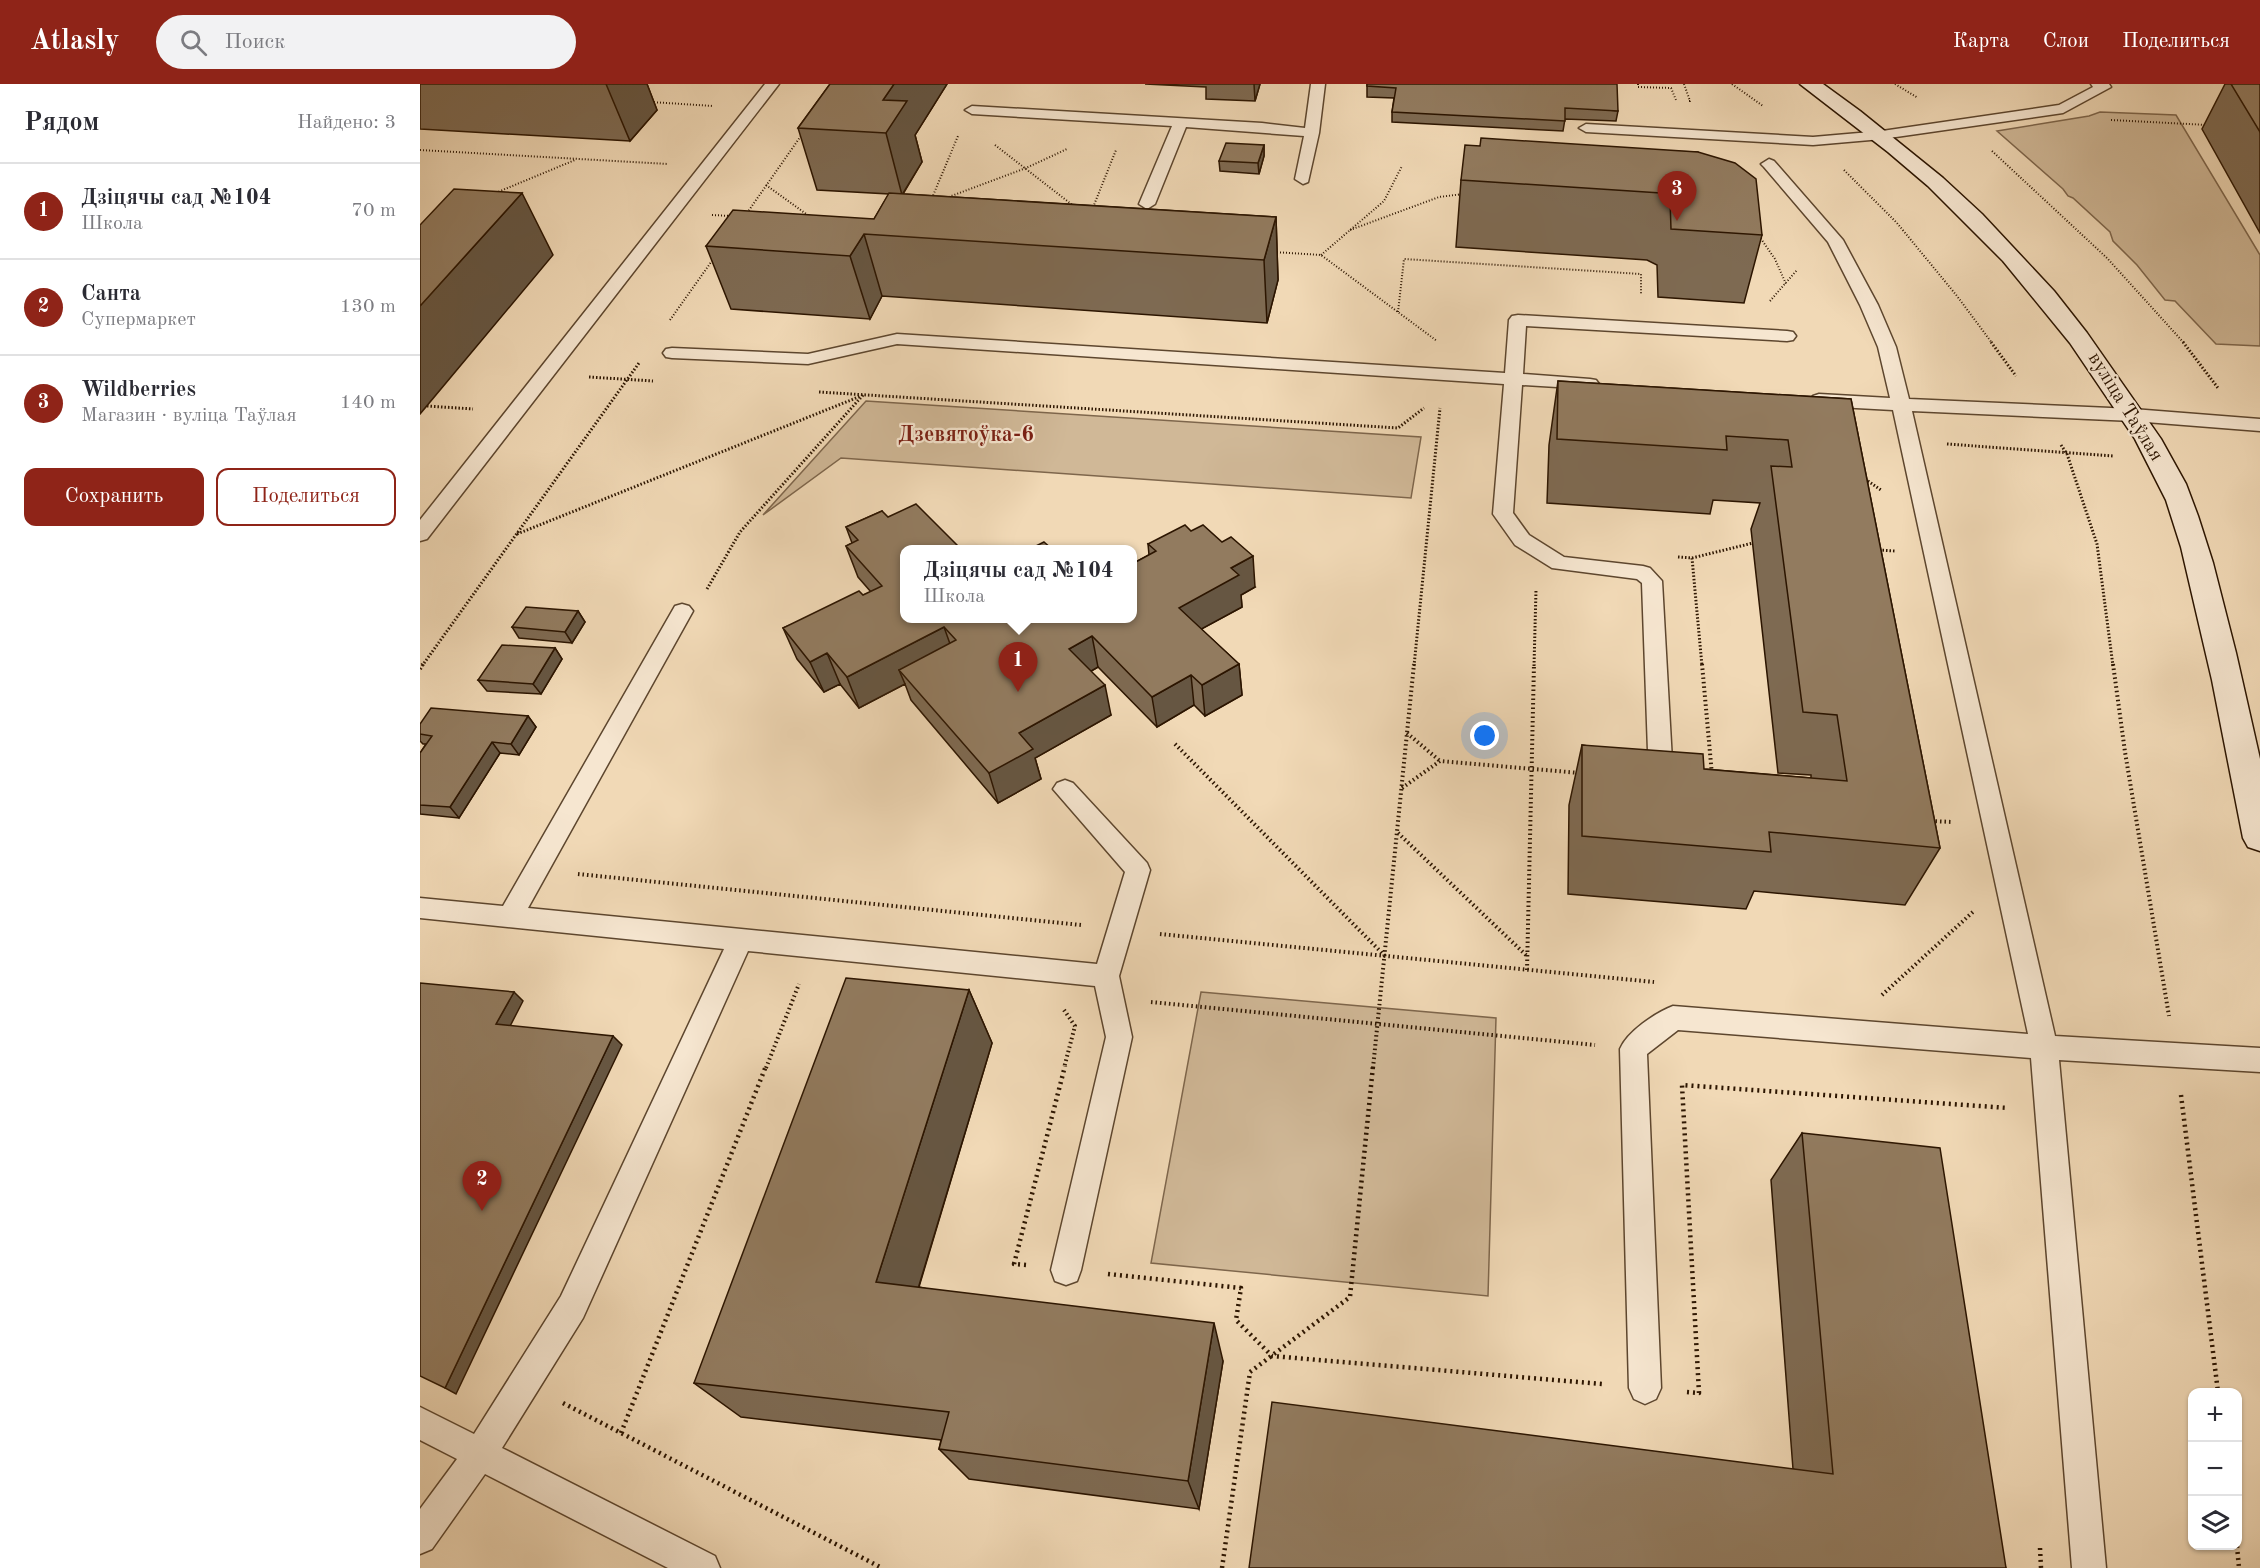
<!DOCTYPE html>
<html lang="ru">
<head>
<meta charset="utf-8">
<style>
	:root { --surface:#fff; --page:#f2f2f3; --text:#2b2b33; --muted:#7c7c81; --line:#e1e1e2; --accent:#8f2418 }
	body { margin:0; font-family:"Old Standard TT",serif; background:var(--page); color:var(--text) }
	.controls { position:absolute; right:18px; bottom:18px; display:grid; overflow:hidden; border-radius:12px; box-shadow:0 2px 4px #0004 }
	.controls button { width:54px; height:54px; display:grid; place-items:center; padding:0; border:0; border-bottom:2px solid var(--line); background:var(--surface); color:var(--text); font:30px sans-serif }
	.you { position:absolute; left:1065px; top:652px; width:21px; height:21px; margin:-15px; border:4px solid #fff; border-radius:50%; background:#1a73e8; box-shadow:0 0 0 9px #1a73e833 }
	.badge { display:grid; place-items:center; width:39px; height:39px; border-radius:50%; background:var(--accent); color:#fff; font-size:20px; font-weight:700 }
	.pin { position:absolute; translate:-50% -50px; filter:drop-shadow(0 2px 3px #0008) }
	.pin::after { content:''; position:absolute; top:32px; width:21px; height:18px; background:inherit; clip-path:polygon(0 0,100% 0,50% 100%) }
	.popup { position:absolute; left:480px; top:461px; width:237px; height:78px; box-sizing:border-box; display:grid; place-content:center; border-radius:12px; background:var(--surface); filter:drop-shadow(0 2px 4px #0005); font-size:20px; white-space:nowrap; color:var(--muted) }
	.popup b { font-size:22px; color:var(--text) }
	.popup::after { content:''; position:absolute; left:50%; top:100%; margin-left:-12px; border:12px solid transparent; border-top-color:var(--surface) }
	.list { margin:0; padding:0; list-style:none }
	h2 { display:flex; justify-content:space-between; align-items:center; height:78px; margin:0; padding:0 24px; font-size:26px }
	h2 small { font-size:20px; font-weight:400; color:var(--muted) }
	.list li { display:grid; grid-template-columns:39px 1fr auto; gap:18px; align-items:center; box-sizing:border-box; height:96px; padding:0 24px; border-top:2px solid var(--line) }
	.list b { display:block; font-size:22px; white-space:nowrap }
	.list p { margin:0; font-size:20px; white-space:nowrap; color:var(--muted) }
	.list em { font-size:20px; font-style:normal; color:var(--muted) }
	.actions { display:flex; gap:12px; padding:18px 24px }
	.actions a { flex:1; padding:14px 0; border:2px solid var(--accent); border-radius:12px; text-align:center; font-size:21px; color:var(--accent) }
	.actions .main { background:var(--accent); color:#fff }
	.icon { flex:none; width:33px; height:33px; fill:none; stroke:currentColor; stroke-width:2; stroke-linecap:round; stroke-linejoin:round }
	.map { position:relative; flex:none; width:1840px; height:1484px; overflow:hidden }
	header { display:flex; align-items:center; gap:36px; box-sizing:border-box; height:84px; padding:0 30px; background:var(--accent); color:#fff }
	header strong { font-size:28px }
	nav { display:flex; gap:33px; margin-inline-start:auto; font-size:21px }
	.search { width:420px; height:54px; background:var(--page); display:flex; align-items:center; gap:15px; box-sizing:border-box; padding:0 21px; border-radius:33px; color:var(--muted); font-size:22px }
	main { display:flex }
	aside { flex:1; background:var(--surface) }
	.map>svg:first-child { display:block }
</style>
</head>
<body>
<header>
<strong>Atlasly</strong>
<div class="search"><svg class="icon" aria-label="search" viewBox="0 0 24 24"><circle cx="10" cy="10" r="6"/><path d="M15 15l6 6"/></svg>Поиск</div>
<nav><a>Карта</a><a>Слои</a><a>Поделиться</a></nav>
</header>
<main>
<aside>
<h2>Рядом<small>Найдено: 3</small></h2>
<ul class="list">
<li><span class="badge">1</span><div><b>Дзіцячы сад №104</b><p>Школа</p></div><em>70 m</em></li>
<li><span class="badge">2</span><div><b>Санта</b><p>Супермаркет</p></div><em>130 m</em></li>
<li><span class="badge">3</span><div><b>Wildberries</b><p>Магазин · вуліца Таўлая</p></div><em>140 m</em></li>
</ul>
<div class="actions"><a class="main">Сохранить</a><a>Поделиться</a></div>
</aside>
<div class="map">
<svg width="1840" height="1484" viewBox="0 0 1840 1484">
	<rect width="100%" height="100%" fill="#f1d9b6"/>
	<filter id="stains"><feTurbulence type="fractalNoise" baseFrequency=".00333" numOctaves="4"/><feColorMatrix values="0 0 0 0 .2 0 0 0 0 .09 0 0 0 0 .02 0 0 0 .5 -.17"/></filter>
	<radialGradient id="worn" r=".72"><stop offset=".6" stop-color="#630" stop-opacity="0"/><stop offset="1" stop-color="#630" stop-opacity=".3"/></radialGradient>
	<path fill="#d0b897" stroke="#7e664c" stroke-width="1.5" d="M1680,28l76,3 84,140v91l-44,-2 -41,-43 -10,-1 -28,-35 -24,-24 -3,-9 -37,-34 -5,-2 -5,-7 -66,-58 92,-15z
		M446,317l555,36 -10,61 -570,-40 -78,57z
		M781,908l295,26 -8,278 -337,-33z"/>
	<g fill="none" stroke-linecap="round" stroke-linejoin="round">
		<g stroke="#5d462e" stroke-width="3">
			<path id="lane" d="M345,0h14l-352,455 -7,2v-21z
				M891,0h14l-6,49 -11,49 -5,2 -8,-5 9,-43 -118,-9 -31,77 -8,5 -8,-5 33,-78 -200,-12 -7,-4 7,-4 290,17 43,5z
				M1671,0h18l2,3 -48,26 -181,26 -69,6 -227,-13 -7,-4 7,-4 227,13 69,-6 177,-26 34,-18z
				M1349,75l5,2 69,79 35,65 18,42 13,52 224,10 127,10v12l-127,-10 -221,-10 143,625 205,12v24l-201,-12 47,508h-34l-41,-510 -353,-28 -31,24 14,334 -5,11 -11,5 -11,-5 -5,-11 -9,-339c7,-17 35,-36 53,-43l355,28 -135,-624 -74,-4 -6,-2 -3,-4 3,-4 6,-2 71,4 -12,-51 -18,-42 -32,-63 -64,-75 -3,-3z
				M1098,231l269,16 6,1 3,4 -3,4 -6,1 -261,-15 -3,48 67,5 6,1 3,4 -3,4 -6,1 -68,-4 -9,128 16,22 35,22 79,9 7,2 12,13 11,198 -4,6 -8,3 -8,-3 -4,-6 -7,-196 -5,-4 -85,-11 -37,-23 -22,-31 11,-130 -607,-40 -89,20 -136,-6 -6,-1 -3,-4 3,-4 6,-1 136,6 89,-20 608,39 4,-53 3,-4z
				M262,520l7,2 4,5 -165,297 569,56 28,-92 -72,-83 4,-6 8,-3 8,3 74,80 3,7 -31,106 13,61 -51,233 -4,11 -11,4 -11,-4 -4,-11 55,-233 -11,-51 -347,-35 -165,367 -81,130 213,108 5,12h-52l-183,-94 -53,75 -12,5v-45l37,-50 -37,-19v-33l54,27 87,-138 163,-347 -304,-31v-20l83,8 172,-300z"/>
		</g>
		<g stroke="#2c1500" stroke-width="3">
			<path id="secondary" d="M1380,0h23l37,27 83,67 39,36 72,77 33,42 74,106 25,45 12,32 15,47 23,90 24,106v92l-12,-4 -5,-9 -31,-158 -31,-133 -15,-47 -31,-61 -65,-96 -67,-82 -75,-75 -40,-34z"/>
		</g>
		<path stroke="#2c1500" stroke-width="2" stroke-dasharray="1 2" stroke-linecap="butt" d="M1218,0v3l33,1 5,12
			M1264,0l6,17h-3
			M1312,0l31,22
			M1475,0l23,14
			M231,18l62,4
			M1691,36l97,5
			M575,61l80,62
			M0,66l248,14
			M1572,67l115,107 77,85
			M1424,86l53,53 60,73 35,47
			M346,101l43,31
			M73,110l82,-34
			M512,114l26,-62
			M526,114l80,-30 41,-19
			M672,126l24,-60
			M327,129l56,-80
			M292,131l19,1
			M930,146l89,-33 24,-3
			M1339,152l16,23 11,25
			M854,168l47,3 116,86
			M901,171l63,-54 18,-35
			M1350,217l27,-31
			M978,228l6,-53 237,15v20
			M250,236l44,-62"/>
		<path stroke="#2c1500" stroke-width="3" stroke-dasharray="1.5 2" stroke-linecap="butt" d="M1571,258l25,34
			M1763,258l35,46
			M169,293l64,4
			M399,308l579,36 26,-20
			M7,322l46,3
			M1527,360l166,12
			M1641,361l6,9 30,90 16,122
			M1445,395l16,11
			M97,450l344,-138
			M1459,466l16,1
			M1258,473l14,1 61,-15
			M1272,474l10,108
			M287,505l33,-57 124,-138
			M2,582l217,-303
			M994,582l26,-258
			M1114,582l2,-76"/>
		<path stroke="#2c1500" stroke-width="4" stroke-dasharray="1.5 3" stroke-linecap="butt" d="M1282,580l10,111
			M1693,580l12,88 44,264
			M0,585l3,-5
			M987,649l33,28
			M755,660l210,212
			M982,704l38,-27 140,12
			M1511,737l22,1
			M978,749l129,123
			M158,790l503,51
			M740,850l494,48
			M1107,886l7,-306
			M1462,911l92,-84
			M731,918l444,43
			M644,926l11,16 -11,42
			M346,984l33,-84
			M953,984l41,-404"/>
		<path stroke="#2c1500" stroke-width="4.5" stroke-dasharray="2 4" stroke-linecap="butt" d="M1761,1011l37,297
			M606,1181l-12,-1 51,-198
			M688,1190l133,14 -5,32 36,36 330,28
			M1267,1308l12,1 -17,-308 326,23
			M143,1319l319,165
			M201,1349l145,-367
			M1817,1462l2,22
			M1620,1464l1,20
			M802,1484l28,-196 100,-75 23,-231"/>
		<use href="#lane" fill="#f6e6d0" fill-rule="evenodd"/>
		<use href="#secondary" fill="#f6e6d0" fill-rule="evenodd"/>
	</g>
	<path fill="#7e6a52" stroke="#2c1500" stroke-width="1.5" d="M0,0h227l10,26 -27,31 -210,-12z
		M410,0h117l-32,51 7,27 -19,32 373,23 2,63 -11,43 -385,-27 -12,23 -139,-10 -25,-63 168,-27 15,-25 -72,-4 -19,-62z
		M725,0h115l-5,17 -49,-2v-12z
		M947,0l251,27 -2,10 -51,-2 -2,12 -171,-9v-10l2,-14 -27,-1z
		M1805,0h35v149l-58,-104z
		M844,61v11l-5,18 -39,-3 -1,-10z
		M1060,62l218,6 64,83 -18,68 -86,-6 -1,-32 -10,-5 -191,-13 5,-67z
		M1138,297l293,18 89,449 -35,57 -151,-14 -8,18 -178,-15 1,-89 13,-60 122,24 107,9v-3l-33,-2 -27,-244 9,-26 -47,-3 -3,14 -163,-11 2,-58z
		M462,427l22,107h228v-54l17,-9 -1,-11 107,43 -14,8 1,12 -41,22 38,35 3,31 -37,21 -11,-11 -37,22 -59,-60 -7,4 20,44 -76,43 6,21 -43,24 -87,-103 -6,-16 -46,24 -19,-24 -16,8 -27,-33 -14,-31 88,-36 -13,-15 -12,-31 6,-3 -6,-16z
		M158,527l7,11 -13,21 -53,-5 -7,-11z
		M135,564l7,11 -21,35 -54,-3 -9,-11z
		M108,632l8,11 -17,28 -19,-2 -41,65 -39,-4v-61l6,-9h-3l-3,-3v-17z
		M549,906l23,53 -73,244 304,74 -24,148 -230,-30 -30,-30 2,-9 -200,-23 -47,-34z
		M1382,1049l204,435 -213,-99 -22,-289z"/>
	<path fill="#665642" stroke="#2c1500" stroke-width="1.5" d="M186,0h41l10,26 -27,31z
		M474,0h53l-32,51 7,27 -20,33 -16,-62 -3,-33z
		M834,0h6l-5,17z
		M844,61v11l-5,18 -1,-11z
		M102,109l31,62 -133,159v-108z
		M856,133l2,63 -11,43 -3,-63z
		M444,150l18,62 -12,23 -20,-63z
		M833,472l2,31 -14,8 1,12 -59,32 -4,-31 52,-40z
		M158,527l7,11 -13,21 -7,-11z
		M524,543l11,31 -56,12 6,14 -46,24 -12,-31z
		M672,552l6,31 -22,13 -7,-31z
		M135,564l7,11 -21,35 -8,-10z
		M407,569l13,31 -16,8 -14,-30z
		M819,580l3,31 -37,21 -3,-31z
		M771,591l3,30 -37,22 -5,-30z
		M685,601l6,30 -76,43 6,21 -43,24 -9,-30 30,-40z
		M108,632l8,11 -17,28 -8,-11z
		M72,658l8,11 -41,65 -9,-11z
		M549,906l23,53 -84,279 -32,-40z
		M94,908l9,9 -17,33 -10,-10z
		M193,952l9,9 -166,349 -11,-6z
		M794,1239l9,38 -24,148 -11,-28z"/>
	<path fill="#927b5f" stroke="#2c1500" stroke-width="1.5" d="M410,0h64l-11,16 24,1 -21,32 -88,-5z
		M947,0h250l1,27 -53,-3v13l-173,-9 4,-24 -29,-2z
		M1811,0h29v48z
		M1061,54l217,14 37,11 21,16 6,56 -91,-6 -1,-31 -9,-5 -200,-13 4,-35 15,1z
		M806,59l38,2 -6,18 -39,-2z
		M34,105l68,4 -102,113v-81z
		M469,109l387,24 -12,43 -400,-26 -14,22 -144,-10 27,-36 141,9z
		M1138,297l293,18 89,449 -171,-16 2,20 -189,-16v-91l121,9 1,15 143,12 -10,-66 -34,-3 -32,-246 21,1 -4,-27 -62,-4 1,14 -170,-11z
		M496,420l45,45h-57v69h228v-26l1,-1 -1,-1v-26l24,-13 -8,-7 37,-19 6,6 12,-6 19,17 9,-5 22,19 -22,12 8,7 -60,33 60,56 -37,21 -11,-10 -39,22 -60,-61 -23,13 36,36 -86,48 14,16 -44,24 -90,-103 57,-30 -12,-13 -97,50 -20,-24 -17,9 -27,-34 76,-37 4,4 19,-9 -36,-40 12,-6 -12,-13 36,-16 6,6z
		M624,458l8,7h-22z
		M106,523l52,4 -13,21 -53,-5z
		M82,561l53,3 -22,36 -55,-4z
		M11,624l97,8 -17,28 -19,-2 -42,65 -30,-2v-52l12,-17 -12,-2v-10z
		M426,894l123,12 -93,292 338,41 -26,158 -249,-32 10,-37 -255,-29z
		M0,899l94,9 -18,32 117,12 -168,352 -25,-12z
		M1382,1049l138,15 66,420h-757l23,-166 561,72z"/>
	<g text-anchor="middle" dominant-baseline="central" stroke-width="4.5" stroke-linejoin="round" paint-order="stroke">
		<g font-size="20" fill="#2c1500" stroke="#f6e6d0">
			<text transform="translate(1705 323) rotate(58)">вуліца Таўлая</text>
		</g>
		<g font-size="22" font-weight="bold" fill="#7a1f14" stroke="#f6e6d0">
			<text x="546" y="351">Дзевятоўка-6</text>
		</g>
	</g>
	<rect width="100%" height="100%" filter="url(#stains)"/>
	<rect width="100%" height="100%" fill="url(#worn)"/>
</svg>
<div class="controls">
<button>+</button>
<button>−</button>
<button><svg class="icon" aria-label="layers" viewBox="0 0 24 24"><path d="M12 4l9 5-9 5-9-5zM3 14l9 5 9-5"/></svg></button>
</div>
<div class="you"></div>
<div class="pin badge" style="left:598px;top:608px">1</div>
<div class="popup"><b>Дзіцячы сад №104</b>Школа</div>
<div class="pin badge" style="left:62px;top:1127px">2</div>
<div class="pin badge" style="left:1257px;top:137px">3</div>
</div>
</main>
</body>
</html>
